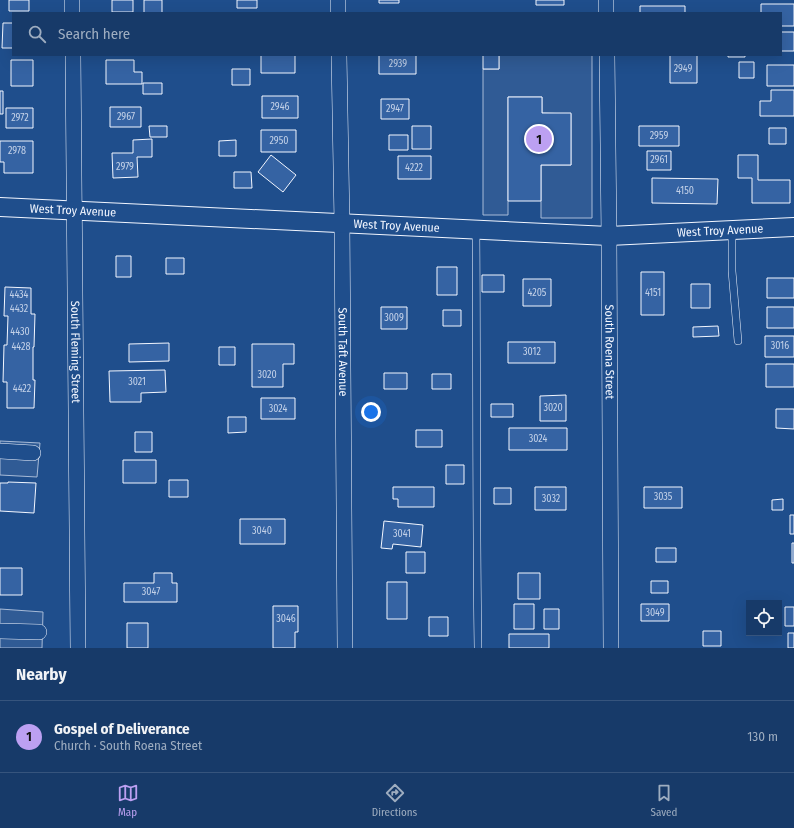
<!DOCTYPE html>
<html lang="en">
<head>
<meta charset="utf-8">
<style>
	:root { --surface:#173a69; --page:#20416f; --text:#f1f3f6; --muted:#9eadc0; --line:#36547d; --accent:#bca0f2 }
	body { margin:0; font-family:"Fira Sans Condensed",sans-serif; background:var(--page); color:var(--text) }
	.controls { position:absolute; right:12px; bottom:12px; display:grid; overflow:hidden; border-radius:0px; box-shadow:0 4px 16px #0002 }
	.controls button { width:36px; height:36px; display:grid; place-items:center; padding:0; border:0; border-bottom:1px solid var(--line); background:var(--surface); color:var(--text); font:20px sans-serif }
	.you { position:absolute; left:371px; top:412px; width:14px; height:14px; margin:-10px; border:3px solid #fff; border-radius:50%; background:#1a73e8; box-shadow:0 0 0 6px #1a73e833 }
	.badge { display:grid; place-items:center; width:26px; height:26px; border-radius:50%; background:var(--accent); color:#111; font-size:13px; font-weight:700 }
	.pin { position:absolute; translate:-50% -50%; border:2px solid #fff; box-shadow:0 1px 4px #0006 }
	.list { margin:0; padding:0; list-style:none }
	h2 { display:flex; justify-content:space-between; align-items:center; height:52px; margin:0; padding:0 16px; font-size:17px }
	h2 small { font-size:13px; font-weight:400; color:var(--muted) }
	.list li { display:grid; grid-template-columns:26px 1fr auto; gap:12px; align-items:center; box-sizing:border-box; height:72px; padding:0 16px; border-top:1px solid var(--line) }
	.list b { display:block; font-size:15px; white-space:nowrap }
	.list p { margin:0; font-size:13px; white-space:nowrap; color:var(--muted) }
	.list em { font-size:13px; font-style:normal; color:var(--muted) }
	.icon { flex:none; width:22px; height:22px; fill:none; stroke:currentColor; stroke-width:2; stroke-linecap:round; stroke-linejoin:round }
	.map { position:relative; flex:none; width:794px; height:648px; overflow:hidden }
	.search { position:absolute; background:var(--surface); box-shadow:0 4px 16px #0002; left:12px; right:12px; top:12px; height:44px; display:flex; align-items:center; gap:10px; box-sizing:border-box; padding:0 14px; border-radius:0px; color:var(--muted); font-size:15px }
	.sheet { height:124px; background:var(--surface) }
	nav { display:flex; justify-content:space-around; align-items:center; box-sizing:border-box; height:56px; border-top:1px solid var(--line); background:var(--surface); font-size:11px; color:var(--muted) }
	nav a { display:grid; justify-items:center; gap:2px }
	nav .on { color:var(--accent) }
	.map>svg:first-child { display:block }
</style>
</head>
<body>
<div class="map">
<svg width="794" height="648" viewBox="0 0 794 648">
	<rect width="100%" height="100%" fill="#1f4e8c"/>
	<path fill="#305b95" stroke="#a8bbd7" d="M499,55h93v163h-51v-53h30v-51l-29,-1v-16h-34v118h-25v-146h16z
		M0,441l40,2 -3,34 -37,-2z
		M0,609l43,3 -1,36h-42z"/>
	<path fill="#3563a3" stroke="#f2f6ff" d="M9,0h20v11h-20z
		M112,0h21v12h-21z
		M144,0h18v13h-18z
		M237,0h20v8h-20z
		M379,0h20v3h-20z
		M536,0h28v5h-28z
		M761,4h33v22h-13v-13h-20z
		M640,6h45v7h-45z
		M3,23h10v25h-11z
		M781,32h13v19h-13z
		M261,55h34v18h-34z
		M379,55h37v19h-37z
		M483,55h16v14h-16z
		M670,55h27v28h-27z
		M728,55h17v2h-17z
		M11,60h22v26h-22z
		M106,60h28v12h8v12h-36z
		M739,62h15v16h-15z
		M767,65h27v21h-27z
		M232,69h18v16h-18z
		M143,83h19v11h-19z
		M771,90h23v26h-34v-15h11z
		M0,91h3v23h-3z
		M262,96h36v22h-36z
		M508,97h34v16h29v52h-30v36h-33z
		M381,99h28v20h-28z
		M110,107h31v20h-31z
		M6,108h27v20h-27z
		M149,126h18v11h-17z
		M412,126h19v23h-19z
		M639,126h40v20h-40z
		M769,128h17v16h-17z
		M261,130h35v22h-35z
		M389,135h19v15h-19z
		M152,139v18h-15l1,20 -25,1 -1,-25h21v-13z
		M236,140v16h-17v-15z
		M0,141h33v32h-29v-11h-4z
		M647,151h24v19h-24z
		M271,155l25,20 -13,17 -25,-20z
		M738,155h20v25h32v23h-38v-25h-14z
		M398,156h33v23h-33z
		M234,172h17l1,16h-18z
		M652,178l66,1 -1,25 -65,-1z
		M116,256h15v21h-15z
		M166,258h18v16h-18z
		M437,267h20v28h-20z
		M641,272h23v43h-23z
		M482,275h22v17h-22z
		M767,278h27v20h-27z
		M523,279h28v27h-28z
		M691,284h19v24h-19z
		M5,287l26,1v26h4l-1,33h-1v33h2l-1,28h-27v-26h-4l1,-37h3l1,-29h-4z
		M381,307h26v22h-26z
		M767,307h27v21h-27z
		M443,310h18v16h-18z
		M718,326l1,10 -26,1v-10z
		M765,336h29v21h-29z
		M508,342h47v21h-47z
		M169,343v18l-40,1v-18z
		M252,344h42v20h-11v23h-31z
		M219,347h16v18h-16z
		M766,364h28v23h-28z
		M165,370l1,22 -25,1v9h-31l-1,-31z
		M384,373h23v16h-23z
		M432,374h19v15h-19z
		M566,395v26h-26v-25z
		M261,398h34v21h-34z
		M491,404h22v13h-22z
		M776,409h18v20l-18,-1z
		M228,417h18v15l-18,1z
		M509,428h58v22h-58z
		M416,430h26v17h-26z
		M135,432h17v20h-17z
		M123,460h33v23h-33z
		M446,465h18v19h-18z
		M169,480h19v17h-19z
		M8,482l28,1 -2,30 -34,-2v-28h8z
		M393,487h41v20h-36v-8h-5z
		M535,487h31v23h-31z
		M644,487h38v21h-38z
		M494,488h17v16h-17z
		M783,499v11h-11v-10z
		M790,515h4v19h-4z
		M240,519h45v25h-45z
		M384,521l39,4 -2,22 -28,-3 -1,5 -11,-1z
		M792,543h2v20h-2z
		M656,548h20v14h-20z
		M406,552h19v21h-19z
		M0,568h22v27h-22z
		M154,573h18v10h5v19h-53v-19h30z
		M518,573h22v26h-22z
		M651,581h17v12h-17z
		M387,582h20v37h-20z
		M514,604h20v25h-20z
		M641,604h28v17h-28z
		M273,606h25v26h-3v16h-22z
		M785,607h9v19h-9z
		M544,609h15v20h-15z
		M429,617h19v19h-19z
		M127,623h21v25h-21z
		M703,631h18v15h-18z
		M788,633h6v15h-6z
		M509,634h40v14h-40z"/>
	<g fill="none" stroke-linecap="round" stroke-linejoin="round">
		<g stroke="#f2f6ff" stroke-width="8">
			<path id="service" d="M476,230c1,139 0,279 2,418
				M732,230v41l6,70"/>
		</g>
		<g stroke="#f2f6ff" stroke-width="16">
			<g id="minor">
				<path d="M72,0v13"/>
				<path d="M338,0v13"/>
				<path d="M606,0v13"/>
				<path id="s1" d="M73,55l5,593"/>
				<path id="s2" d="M339,55l3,168 3,425"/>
				<path id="s3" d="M607,55l2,181 2,412"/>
				<path d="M0,451l33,2"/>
				<path d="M0,631l39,1"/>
			</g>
		</g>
		<g stroke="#f2f6ff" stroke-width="20">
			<g id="tertiary">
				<path id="s4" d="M0,207l609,29 185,-9"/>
			</g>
		</g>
		<use href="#service" stroke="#1f4e8c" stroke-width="7"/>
		<use href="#minor" stroke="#1f4e8c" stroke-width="15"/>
		<use href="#tertiary" stroke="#1f4e8c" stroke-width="18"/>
	</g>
	<g text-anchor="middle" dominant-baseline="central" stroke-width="3" stroke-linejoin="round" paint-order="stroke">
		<g font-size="10" fill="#c3d1e8">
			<text x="398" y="64">2939</text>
			<text x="683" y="69">2949</text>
			<text x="280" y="107">2946</text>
			<text x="395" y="109">2947</text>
			<text x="126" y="117">2967</text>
			<text x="20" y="118">2972</text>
			<text x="659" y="136">2959</text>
			<text x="279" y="141">2950</text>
			<text x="17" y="151">2978</text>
			<text x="659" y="160">2961</text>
			<text x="125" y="167">2979</text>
			<text x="414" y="168">4222</text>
			<text x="685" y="191">4150</text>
			<text x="537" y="293">4205</text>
			<text x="653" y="293">4151</text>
			<text x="19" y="295">4434</text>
			<text x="19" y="309">4432</text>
			<text x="394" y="318">3009</text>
			<text x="20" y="332">4430</text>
			<text x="780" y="346">3016</text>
			<text x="21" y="347">4428</text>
			<text x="532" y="352">3012</text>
			<text x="267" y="375">3020</text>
			<text x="137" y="382">3021</text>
			<text x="22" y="389">4422</text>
			<text x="553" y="408">3020</text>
			<text x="278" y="409">3024</text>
			<text x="538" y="439">3024</text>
			<text x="663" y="497">3035</text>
			<text x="551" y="499">3032</text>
			<text x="262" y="531">3040</text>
			<text x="402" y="534">3041</text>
			<text x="151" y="592">3047</text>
			<text x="655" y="613">3049</text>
			<text x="286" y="619">3046</text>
		</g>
		<g font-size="12" fill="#f2f6ff" stroke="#1f4e8c">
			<text stroke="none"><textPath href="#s4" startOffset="73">West Troy Avenue</textPath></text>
			<text stroke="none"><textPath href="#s4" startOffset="397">West Troy Avenue</textPath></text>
			<text stroke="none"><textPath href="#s4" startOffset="721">West Troy Avenue</textPath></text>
			<text stroke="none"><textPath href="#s1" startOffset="297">South Fleming Street</textPath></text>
			<text stroke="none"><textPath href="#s2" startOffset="297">South Taft Avenue</textPath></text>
			<text stroke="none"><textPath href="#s3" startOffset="297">South Roena Street</textPath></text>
		</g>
	</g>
</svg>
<div class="controls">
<button><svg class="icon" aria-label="locate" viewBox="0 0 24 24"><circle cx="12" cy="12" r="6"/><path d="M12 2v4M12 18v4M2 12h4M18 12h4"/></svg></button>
</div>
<div class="you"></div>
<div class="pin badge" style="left:539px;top:139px">1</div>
<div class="search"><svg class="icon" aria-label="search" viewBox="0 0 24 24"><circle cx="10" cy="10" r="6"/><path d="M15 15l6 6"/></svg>Search here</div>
</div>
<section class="sheet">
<h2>Nearby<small></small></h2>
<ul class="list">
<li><span class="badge">1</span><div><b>Gospel of Deliverance</b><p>Church · South Roena Street</p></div><em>130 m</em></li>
</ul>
</section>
<nav>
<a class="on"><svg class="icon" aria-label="map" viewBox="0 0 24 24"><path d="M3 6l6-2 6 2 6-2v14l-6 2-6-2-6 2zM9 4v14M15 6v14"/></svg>Map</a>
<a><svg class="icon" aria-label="directions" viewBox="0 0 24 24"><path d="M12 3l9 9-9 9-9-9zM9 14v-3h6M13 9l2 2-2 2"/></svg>Directions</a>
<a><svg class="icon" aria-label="saved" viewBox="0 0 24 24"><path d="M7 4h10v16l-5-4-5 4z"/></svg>Saved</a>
</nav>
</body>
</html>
